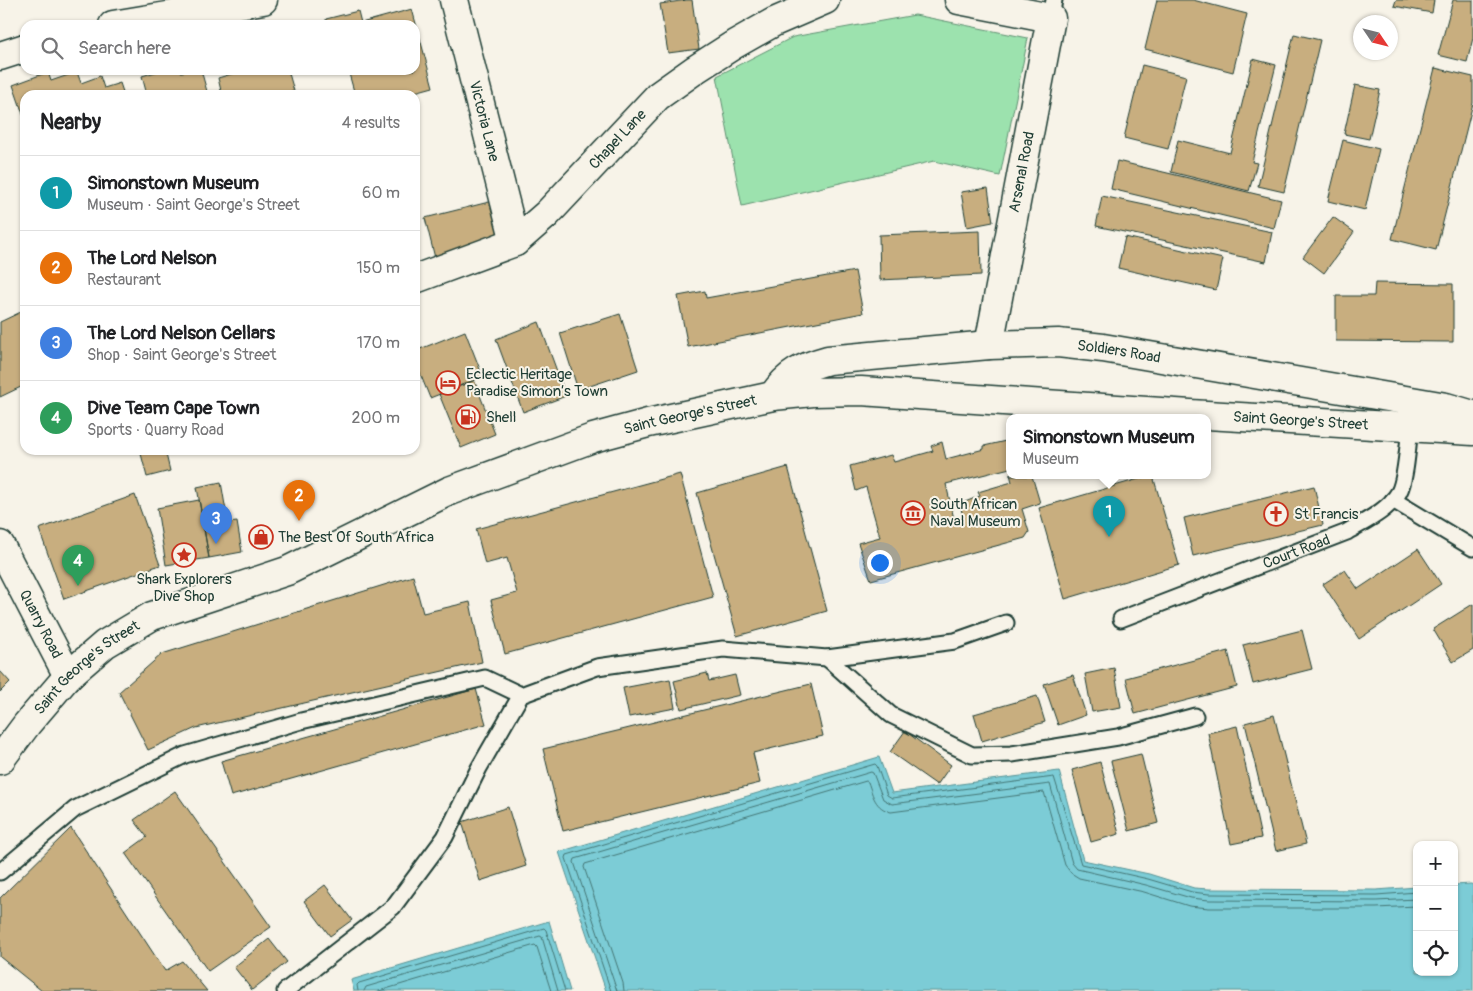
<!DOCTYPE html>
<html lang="en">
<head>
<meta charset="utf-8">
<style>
	:root { --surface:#fff; --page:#f6f6f6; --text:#202124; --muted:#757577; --line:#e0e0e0; --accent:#c8321e }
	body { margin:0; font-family:Pangolin,sans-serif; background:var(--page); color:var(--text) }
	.controls { position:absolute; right:15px; bottom:15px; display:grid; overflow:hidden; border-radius:10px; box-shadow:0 1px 4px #0004 }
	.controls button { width:45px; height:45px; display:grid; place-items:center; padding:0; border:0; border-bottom:1px solid var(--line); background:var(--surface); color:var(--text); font:25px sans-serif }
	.compass { position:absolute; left:1353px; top:15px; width:45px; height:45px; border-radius:50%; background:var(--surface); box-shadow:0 1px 4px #0004; rotate:125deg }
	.you { position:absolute; left:879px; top:562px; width:18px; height:18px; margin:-12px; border:4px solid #fff; border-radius:50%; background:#1a73e8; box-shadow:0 0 0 8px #1a73e833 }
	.badge { display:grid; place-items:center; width:32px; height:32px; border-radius:50%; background:var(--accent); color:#fff; font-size:16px; font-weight:700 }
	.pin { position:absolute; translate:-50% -41px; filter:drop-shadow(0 1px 2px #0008) }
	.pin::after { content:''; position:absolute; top:26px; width:18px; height:15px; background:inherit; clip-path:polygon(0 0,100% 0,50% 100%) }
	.popup { position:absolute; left:1006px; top:414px; width:205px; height:65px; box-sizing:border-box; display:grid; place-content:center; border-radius:10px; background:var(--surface); filter:drop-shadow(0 1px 4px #0005); font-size:16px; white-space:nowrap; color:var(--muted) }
	.popup b { font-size:19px; color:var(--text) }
	.popup::after { content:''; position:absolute; left:50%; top:100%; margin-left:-10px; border:10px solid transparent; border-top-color:var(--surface) }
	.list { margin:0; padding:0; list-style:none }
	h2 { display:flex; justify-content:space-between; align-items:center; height:65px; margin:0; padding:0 20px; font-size:21px }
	h2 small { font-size:16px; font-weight:400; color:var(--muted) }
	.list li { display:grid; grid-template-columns:32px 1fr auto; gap:15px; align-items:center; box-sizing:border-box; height:75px; padding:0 20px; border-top:1px solid var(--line) }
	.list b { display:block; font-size:19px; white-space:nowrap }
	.list p { margin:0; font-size:16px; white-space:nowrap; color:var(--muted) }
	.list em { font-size:16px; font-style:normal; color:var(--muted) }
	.icon { flex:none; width:28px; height:28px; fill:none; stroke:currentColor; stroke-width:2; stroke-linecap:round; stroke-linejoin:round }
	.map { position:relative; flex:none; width:1473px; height:991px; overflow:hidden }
	.search { position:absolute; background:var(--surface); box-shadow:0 1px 4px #0004; left:20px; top:20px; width:400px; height:55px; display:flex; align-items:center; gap:12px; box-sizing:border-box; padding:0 18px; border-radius:15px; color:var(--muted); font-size:19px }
	.panel { position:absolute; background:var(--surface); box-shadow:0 1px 4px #0004; left:20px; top:90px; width:400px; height:365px; border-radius:15px }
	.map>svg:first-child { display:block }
</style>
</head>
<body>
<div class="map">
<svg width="1473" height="991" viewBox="0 0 1473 991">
	<rect width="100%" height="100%" fill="#f7f3e8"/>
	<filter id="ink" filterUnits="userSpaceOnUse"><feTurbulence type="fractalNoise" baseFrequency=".02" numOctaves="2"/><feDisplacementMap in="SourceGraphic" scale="10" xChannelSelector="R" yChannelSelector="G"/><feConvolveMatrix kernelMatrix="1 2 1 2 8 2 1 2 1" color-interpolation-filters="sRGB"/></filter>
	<g filter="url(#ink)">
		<path fill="#9ce2ae" stroke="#5e9071" d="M915,15l113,23 -28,138 -66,-15 -192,45 -25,-130 76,-39z"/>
		<path fill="#7cccd6" stroke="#579395" d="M879,757l13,36 167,-22 24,89 66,14 45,14 15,1 167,1 41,-3v85h37v-87l17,-1 2,1v106h-867l-47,-139z
			M549,921l21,70h-216l-3,-11z"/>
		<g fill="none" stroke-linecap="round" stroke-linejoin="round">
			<path stroke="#447675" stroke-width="1" d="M358,991l-1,-6 2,-2 185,-55 2,2 19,61
				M364,991l2,-4 174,-51 2,1 16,54
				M379,991l156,-46 2,2 14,44
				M611,991l-45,-133 1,-3 308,-91 2,2 10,29 5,3 162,-21 27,87 67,15 44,13 17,2 167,1 41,-3
				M617,991l-43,-129 1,-3 296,-87 2,1 10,26 9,5 158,-20 22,79 5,6 69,16 45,13 18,2 167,1 41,-2
				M624,991l-1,-8 -39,-116 1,-3 281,-83 2,1c5,14 7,26 23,30l153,-20 21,73 6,8 8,5 65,14 45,14 20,2h167l41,-2"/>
		</g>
		<path fill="#c8ae7f" stroke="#1f3d34" d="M687,0h5l7,49 -31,4 -8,-49z
			M1157,0h36l54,14 -14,58 -88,-23z
			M1396,0h38l-2,13 -38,-7z
			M1453,0h20v38l-6,24 -29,-7z
			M412,9l21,78 -29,8h-49l-7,-25h67v-45h-88l-1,-6 32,-8 3,12z
			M1294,34l26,6 -36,152 -26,-6z
			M1253,59l23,6 -24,97 5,1 -8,28 -78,-19 7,-32 52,13z
			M1142,65l44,11 -18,73 -44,-11z
			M1435,68l38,9v26l-37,147 -44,-11z
			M162,70h19v2l20,-2 7,25h-61l-5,-19z
			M237,70h51l6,21 -13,4h-59l-4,-17 20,-6z
			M48,72l3,9 26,-9 4,11 19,-7 4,12 16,-5 4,12h-99v25l-12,-35z
			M1355,85l25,5 -11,49 -25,-5z
			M1343,140l36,9 -14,61 -37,-9z
			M1117,161l164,39 -7,28 -163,-39z
			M988,188l5,34 -26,5 -6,-35z
			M1102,196l170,36 -6,30 -170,-36z
			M493,201l10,39 -68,18 -10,-40z
			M1333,217l21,15 -30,41 -21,-16z
			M980,231l1,44 -101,5 -1,-45z
			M1125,237l98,22 -7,31 -98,-22z
			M855,271l8,42 -175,34 -10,-51 27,-5 1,7z
			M1375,283l78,1v58l-117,-1v-45h38z
			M23,311l2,5v59l-3,2 3,8 -25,12v-75z
			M620,314l18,56 -60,20 -18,-57z
			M539,322l27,74 -43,16 -27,-73z
			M465,331l18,46 -53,21 -15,-37v-10z
			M474,380l21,54 -34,14 -22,-54z
			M1010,440v28l-64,16 8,35 9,-2 -3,-13 20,-8 -2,-4 34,-10 -2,-8v2h22l8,27 -18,6 7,23 -4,6 -154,42 -13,-37 22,-6 -14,-50 -10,4 -6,-25 41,-11 3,7 39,-11 -2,-5 11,-4 4,17 38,-10v-3z
			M140,450h25l5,21 -23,6z
			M788,467l39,144 -90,25 -40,-143z
			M680,474l33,123 -208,57 -14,-54 26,-7 -10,-35 -22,6 -9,-35z
			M1149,476h4l26,89 -114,34 -26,-91z
			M221,482l7,41 9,-1 5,30 -33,6 -12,-71z
			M1314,486l9,39 -130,31 -9,-38z
			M135,495l25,70 -96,34 -25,-70z
			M199,500l10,58 -43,7 -9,-57z
			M1418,549l23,35 -82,55 -36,-55 22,-14 13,19z
			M413,576l10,37 47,-11 12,60 -286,66 -48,22 -29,-58 43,-38z
			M1473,604v46l-20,12 -20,-33z
			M1302,630l10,39 -59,15 -10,-39z
			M1228,651l9,36 -102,27 -9,-36z
			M1114,668l7,39 -29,5 -7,-38z
			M0,671l10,11 -10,10z
			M707,673l2,8 26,-6 5,20 -59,14 -7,-28z
			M1073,675l13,40 -28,10 -14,-41z
			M670,679l5,29 -46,9 -6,-29z
			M811,684l12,52 -70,17 7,30 -197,48 -20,-82z
			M476,689l10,35 -255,72 -10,-35z
			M1037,696l8,26 -63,19 -8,-27z
			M1274,715l32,129 -30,7 -31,-128z
			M1237,726l24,112 -30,6 -23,-111z
			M905,731l46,34 -14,20 -47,-33z
			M1141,754l17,69 -29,8 -18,-70z
			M1100,762l19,72 -28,8 -19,-72z
			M175,791l96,136 -63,44 -83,-118 22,-16 -13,-17z
			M508,807l18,59 -46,15 -18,-59z
			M71,828l94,143 17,-10 25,30h-165l-42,-34v-59z
			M325,885l27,35 -22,16 -26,-35z
			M269,939l18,23 -35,28 -18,-23z"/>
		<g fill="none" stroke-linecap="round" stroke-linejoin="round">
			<g stroke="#1f3d34" stroke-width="19">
				<g id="service">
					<path d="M1051,18l3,-18"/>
					<path d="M1393,500l80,48"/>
					<path id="s1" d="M1121,619l226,-87c18,-11 41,-21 52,-40 7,-13 9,-49 11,-65"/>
					<path d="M827,658l64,57 81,40 40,-1 106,-17 77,-21"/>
					<path d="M0,872l75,-63 110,-54 116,-34 184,-43 36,17"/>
					<path d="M285,991l108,-84 52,-70 34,-69 42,-73 76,-28 126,-18 104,9 128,-17 51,-18"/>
				</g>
			</g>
			<g stroke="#1f3d34" stroke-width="31">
				<g id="minor">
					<path id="s2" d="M454,0l61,242"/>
					<path d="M959,0l92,18 -62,327"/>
					<path d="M113,25l150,-25"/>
					<path d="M0,56l25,-8"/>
					<path id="s3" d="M415,279l100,-37 32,-28 111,-118 38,-27 39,-25 39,-22 51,-22"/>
					<path id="s4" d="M773,396c15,-23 30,-29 55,-36l161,-15 69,-2 45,5 343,59 27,8"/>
					<path id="s5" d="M0,545l68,131"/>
				</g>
			</g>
			<g stroke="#1f3d34" stroke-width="31">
				<g id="secondary">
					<path id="s6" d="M0,760l27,-36 41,-48 37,-32 47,-28 135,-45 162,-80 144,-53 55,-15 125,-27 40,-4 48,-1 329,23 283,17"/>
				</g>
			</g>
			<use href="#service" stroke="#f7f3e8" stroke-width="15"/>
			<use href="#minor" stroke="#f7f3e8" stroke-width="28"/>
			<use href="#secondary" stroke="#f7f3e8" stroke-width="28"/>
		</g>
	</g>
	<defs>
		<g id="hotel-ring" transform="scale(1.25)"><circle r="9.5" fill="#f7f3e8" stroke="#c8321e" stroke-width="1.5"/><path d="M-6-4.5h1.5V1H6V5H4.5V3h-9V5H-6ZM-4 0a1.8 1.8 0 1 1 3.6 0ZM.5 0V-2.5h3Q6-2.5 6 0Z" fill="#c8321e"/></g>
		<g id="fuel-ring" transform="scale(1.25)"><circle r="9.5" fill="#f7f3e8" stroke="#c8321e" stroke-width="1.5"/><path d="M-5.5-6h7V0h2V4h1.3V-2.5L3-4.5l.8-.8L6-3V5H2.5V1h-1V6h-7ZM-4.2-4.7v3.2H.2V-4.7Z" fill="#c8321e"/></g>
		<g id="museum-ring" transform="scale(1.25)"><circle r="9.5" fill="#f7f3e8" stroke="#c8321e" stroke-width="1.5"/><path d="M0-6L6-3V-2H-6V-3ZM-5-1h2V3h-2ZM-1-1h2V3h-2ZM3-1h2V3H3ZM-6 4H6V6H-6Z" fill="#c8321e"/></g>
		<g id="church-ring" transform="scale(1.25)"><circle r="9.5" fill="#f7f3e8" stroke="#c8321e" stroke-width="1.5"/><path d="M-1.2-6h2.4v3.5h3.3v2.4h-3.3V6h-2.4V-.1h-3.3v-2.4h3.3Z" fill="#c8321e"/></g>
		<g id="shop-ring" transform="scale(1.25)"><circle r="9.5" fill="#f7f3e8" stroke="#c8321e" stroke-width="1.5"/><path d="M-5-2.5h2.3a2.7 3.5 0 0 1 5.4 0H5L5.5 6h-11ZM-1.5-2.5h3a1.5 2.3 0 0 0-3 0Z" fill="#c8321e"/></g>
		<g id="sight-ring" transform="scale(1.25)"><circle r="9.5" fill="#f7f3e8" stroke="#c8321e" stroke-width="1.5"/><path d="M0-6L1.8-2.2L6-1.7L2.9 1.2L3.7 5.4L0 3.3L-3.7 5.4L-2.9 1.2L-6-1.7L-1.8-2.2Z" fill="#c8321e"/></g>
	</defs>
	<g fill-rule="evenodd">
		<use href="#hotel-ring" x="448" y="383"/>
		<use href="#fuel-ring" x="468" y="417"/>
		<use href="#museum-ring" x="913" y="513"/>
		<use href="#church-ring" x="1276" y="514"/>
		<use href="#shop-ring" x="261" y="537"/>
		<use href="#sight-ring" x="184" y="555"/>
	</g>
	<g text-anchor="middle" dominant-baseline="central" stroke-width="4" stroke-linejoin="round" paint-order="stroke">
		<g font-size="15" fill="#1f3d34" stroke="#f7f3e8">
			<text stroke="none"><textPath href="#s2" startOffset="125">Victoria Lane</textPath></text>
			<text stroke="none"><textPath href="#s3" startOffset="252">Chapel Lane</textPath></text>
			<text transform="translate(1022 172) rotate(-79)">Arsenal Road</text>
			<text stroke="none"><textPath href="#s4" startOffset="360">Soldiers Road</textPath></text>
			<text stroke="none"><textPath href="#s6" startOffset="788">Saint George's Street</textPath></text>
			<text stroke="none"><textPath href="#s6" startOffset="1402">Saint George's Street</textPath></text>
			<text stroke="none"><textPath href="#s1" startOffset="188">Court Road</textPath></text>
			<text stroke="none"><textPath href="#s5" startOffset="89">Quarry Road</textPath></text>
			<text stroke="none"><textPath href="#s6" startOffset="128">Saint George's Street</textPath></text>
		</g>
		<g font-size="15" fill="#1f3d34" stroke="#f7f3e8" text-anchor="start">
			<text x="466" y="374">Eclectic Heritage<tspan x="466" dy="17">Paradise Simon’s Town</tspan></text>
			<text x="486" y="417">Shell</text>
			<text x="930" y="504">South African<tspan x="930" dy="17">Naval Museum</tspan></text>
			<text x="1294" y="514">St Francis</text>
			<text x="278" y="537">The Best Of South Africa</text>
			<text x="184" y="579" text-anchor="middle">Shark Explorers<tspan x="184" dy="17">Dive Shop</tspan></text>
		</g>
	</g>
</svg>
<div class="controls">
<button>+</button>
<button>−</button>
<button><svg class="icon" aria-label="locate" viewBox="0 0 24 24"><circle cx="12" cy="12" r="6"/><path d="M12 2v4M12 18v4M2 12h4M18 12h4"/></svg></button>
</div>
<svg class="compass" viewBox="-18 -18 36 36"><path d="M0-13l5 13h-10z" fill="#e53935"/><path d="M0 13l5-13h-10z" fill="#757577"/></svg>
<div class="you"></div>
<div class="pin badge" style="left:1109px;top:537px;background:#0f9aa8">1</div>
<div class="popup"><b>Simonstown Museum</b>Museum</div>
<div class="pin badge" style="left:299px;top:521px;background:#e8710a">2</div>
<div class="pin badge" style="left:216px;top:544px;background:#3f7fe0">3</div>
<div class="pin badge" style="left:78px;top:586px;background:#2e9e5b">4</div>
<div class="search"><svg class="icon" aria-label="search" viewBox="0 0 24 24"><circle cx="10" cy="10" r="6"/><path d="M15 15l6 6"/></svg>Search here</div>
<section class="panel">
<h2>Nearby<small>4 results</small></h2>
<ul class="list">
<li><span class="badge" style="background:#0f9aa8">1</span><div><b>Simonstown Museum</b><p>Museum · Saint George's Street</p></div><em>60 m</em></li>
<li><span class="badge" style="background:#e8710a">2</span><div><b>The Lord Nelson</b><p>Restaurant</p></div><em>150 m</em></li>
<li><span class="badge" style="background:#3f7fe0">3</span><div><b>The Lord Nelson Cellars</b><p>Shop · Saint George's Street</p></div><em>170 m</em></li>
<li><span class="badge" style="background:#2e9e5b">4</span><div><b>Dive Team Cape Town</b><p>Sports · Quarry Road</p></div><em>200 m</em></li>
</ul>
</section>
</div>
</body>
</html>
